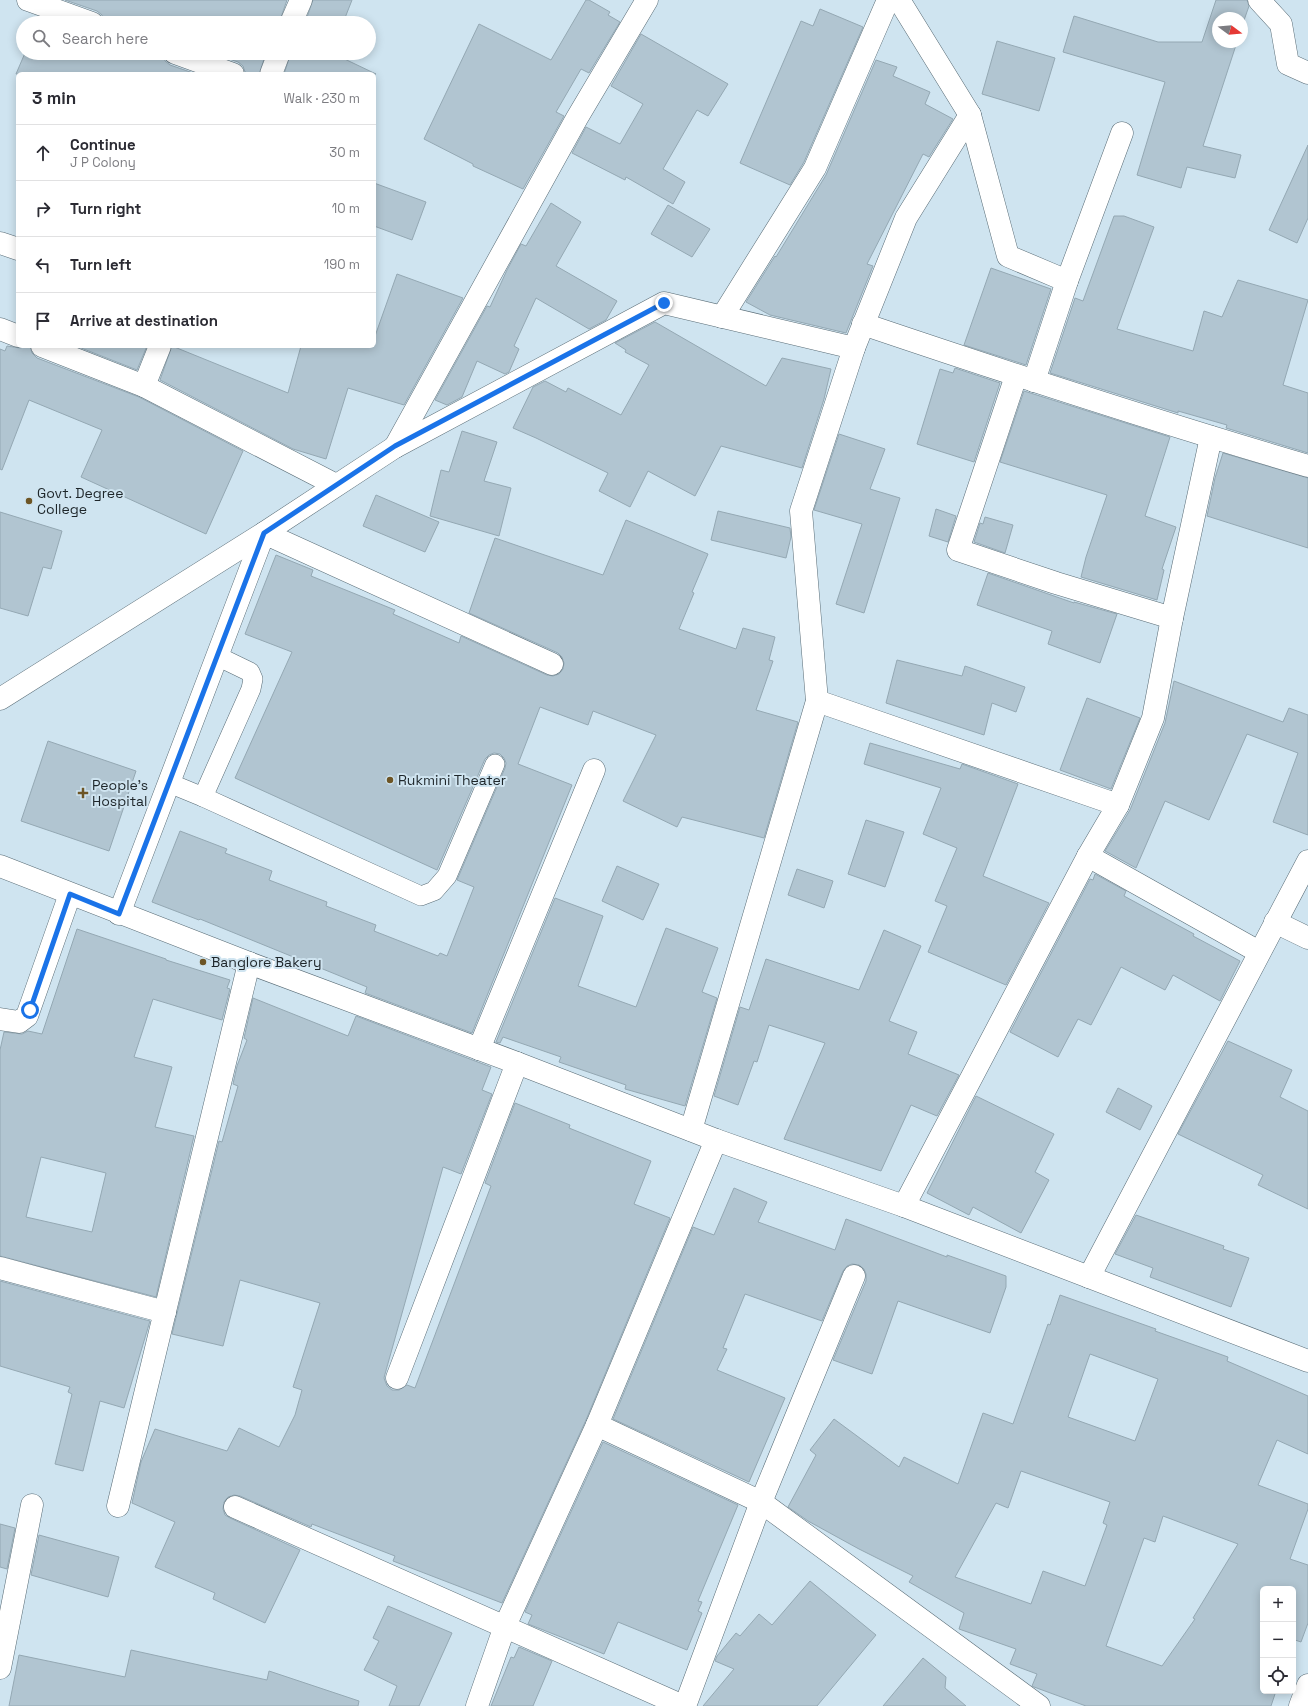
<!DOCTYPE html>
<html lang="en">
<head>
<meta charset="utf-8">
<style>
  body { margin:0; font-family:"Space Grotesk",sans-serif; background:#f2f2f3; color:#2b2b33 }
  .controls { position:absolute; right:12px; bottom:12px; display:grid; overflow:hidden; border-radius:6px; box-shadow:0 2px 10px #0003 }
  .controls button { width:36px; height:36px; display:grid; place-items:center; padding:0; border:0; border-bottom:1px solid #e1e1e2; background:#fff; color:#2b2b33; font:20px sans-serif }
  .compass { position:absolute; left:1212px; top:12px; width:36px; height:36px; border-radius:50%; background:#fff; box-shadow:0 2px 10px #0003; rotate:106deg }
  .stop { position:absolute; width:12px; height:12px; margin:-9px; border:3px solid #1a73e8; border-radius:50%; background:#fff }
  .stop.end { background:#1a73e8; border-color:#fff; box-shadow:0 1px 4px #0008 }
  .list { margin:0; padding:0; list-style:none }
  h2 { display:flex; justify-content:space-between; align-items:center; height:52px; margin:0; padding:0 16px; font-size:17px }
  h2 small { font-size:13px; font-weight:400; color:#7c7c81 }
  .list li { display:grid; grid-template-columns:26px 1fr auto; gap:12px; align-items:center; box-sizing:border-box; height:56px; padding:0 16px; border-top:1px solid #e1e1e2 }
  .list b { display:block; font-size:15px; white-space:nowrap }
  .list p { margin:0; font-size:13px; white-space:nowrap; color:#7c7c81 }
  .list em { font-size:13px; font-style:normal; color:#7c7c81 }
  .icon { flex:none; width:22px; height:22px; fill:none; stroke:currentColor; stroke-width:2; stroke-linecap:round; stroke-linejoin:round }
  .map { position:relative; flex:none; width:1308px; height:1706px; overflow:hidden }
  .search { position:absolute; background:#fff; box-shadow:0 2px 10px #0003; left:16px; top:16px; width:360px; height:44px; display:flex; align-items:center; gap:10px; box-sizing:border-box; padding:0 14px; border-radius:22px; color:#7c7c81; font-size:15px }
  .panel { position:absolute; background:#fff; box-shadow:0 2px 10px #0003; left:16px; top:72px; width:360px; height:276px; border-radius:6px }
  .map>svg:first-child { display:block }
  .building { fill:#b1c5d1; stroke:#94a8b3; fill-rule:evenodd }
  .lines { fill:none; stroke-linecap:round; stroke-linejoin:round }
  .lane-casing { stroke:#596c76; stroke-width:20 }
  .street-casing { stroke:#596c76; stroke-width:23 }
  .lane { stroke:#fff; stroke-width:19 }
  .street { stroke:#fff; stroke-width:22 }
  .route { stroke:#1a73e8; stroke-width:5 }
  .poi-dot { fill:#6d5525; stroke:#cfe4f0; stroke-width:1.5 }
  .labels { text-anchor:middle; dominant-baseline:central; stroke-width:4; stroke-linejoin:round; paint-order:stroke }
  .poi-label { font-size:14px; fill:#1e262a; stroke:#cfe4f0; text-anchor:start }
</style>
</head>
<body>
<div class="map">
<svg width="1308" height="1706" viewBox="0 0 1308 1706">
  <rect width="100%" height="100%" fill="#cfe4f0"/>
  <g class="building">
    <path d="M 65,0 L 287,0 L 279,23 L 104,23 L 102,15 L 97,11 Z"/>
    <path d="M 313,0 L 352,0 L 343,23 L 305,23 Z"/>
    <path d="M 586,0 L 589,0 L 610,12 L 608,15 L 620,22 L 589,73 L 581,69 L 556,112 L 564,116 L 523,189 L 473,166 L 473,164 L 424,139 L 479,24 L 551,60 Z"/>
    <path d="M 1216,0 L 1247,0 L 1249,6 L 1242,26 L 1242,18 L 1218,18 L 1218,42 L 1237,42 L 1203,146 L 1241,155 L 1235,178 L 1187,167 L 1181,188 L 1137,175 L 1165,82 L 1063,52 L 1074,16 L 1158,42 L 1202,42 Z"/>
    <path d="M 820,9 L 863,27 L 804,162 L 790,185 L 740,163 L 801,21 L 813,26 Z"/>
    <path d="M 38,17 L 55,23 L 36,23 Z"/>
    <path d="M 641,34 L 728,84 L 708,116 L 697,110 L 663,169 L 685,182 L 673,204 L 626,177 L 625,180 L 572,153 L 586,127 L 620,144 L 643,104 L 611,86 Z"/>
    <path d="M 997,41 L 1055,58 L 1039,111 L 982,94 Z"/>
    <path d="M 25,53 L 163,53 L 165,61 L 170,65 L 196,74 L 16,74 Z"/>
    <path d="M 212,53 L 266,53 L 259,74 L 251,74 L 245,72 L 243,66 L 238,62 Z"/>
    <path d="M 291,53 L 332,53 L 376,74 L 284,74 Z"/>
    <path d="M 876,60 L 897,67 L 893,76 L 930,92 L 925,104 L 953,119 L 929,157 L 923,154 L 867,264 L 873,266 L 846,333 L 770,315 L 746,302 L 775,256 L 776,257 L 826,175 Z"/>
    <path d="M 1308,145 L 1308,218 L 1297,243 L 1269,230 Z"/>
    <path d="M 374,183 L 426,202 L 412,240 L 374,226 Z"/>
    <path d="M 551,203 L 581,222 L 556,266 L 617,301 L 606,320 L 589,329 L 536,298 L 514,346 L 519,349 L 509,372 L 505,374 L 477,361 L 462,397 L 447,405 L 435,400 L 487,306 L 490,307 L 507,270 L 521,244 L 526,246 Z"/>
    <path d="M 668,205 L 710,229 L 692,257 L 651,234 Z"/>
    <path d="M 1114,216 L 1124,216 L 1154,227 L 1117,329 L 1193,351 L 1204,311 L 1222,317 L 1238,280 L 1308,300 L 1283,385 L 1308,393 L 1308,453 L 1226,428 L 1227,425 L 1178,411 L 1178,413 L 1050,373 L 1075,298 L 1083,301 Z"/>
    <path d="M 991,268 L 1051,289 L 1026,365 L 964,345 Z"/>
    <path d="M 397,274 L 463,298 L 404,405 L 348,388 L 326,459 L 293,449 L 160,380 L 172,346 L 288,393 L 301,346 L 374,346 L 374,339 Z"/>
    <path d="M 655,322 L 766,386 L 782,358 L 831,369 L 824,399 L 802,468 L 721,446 L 695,496 L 648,471 L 630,507 L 599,491 L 608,473 L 536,438 L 513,428 L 533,387 L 545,381 L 566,392 L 568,388 L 621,415 L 649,365 L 625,352 L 626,350 L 615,343 Z"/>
    <path d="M 7,346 L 20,348 L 30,346 L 32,353 L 37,358 L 139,397 L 243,451 L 206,534 L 81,477 L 102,430 L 29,400 L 2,470 L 0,469 L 0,349 L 5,351 Z"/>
    <path d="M 76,346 L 147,346 L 137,370 Z"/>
    <path d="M 955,368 L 1000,383 L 974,462 L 917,444 L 940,369 L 953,373 Z"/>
    <path d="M 1024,391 L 1170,437 L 1145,516 L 1176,527 L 1162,569 L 1164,570 L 1157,600 L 1081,577 L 1086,557 L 1107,495 L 1000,462 Z"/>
    <path d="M 462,431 L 497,442 L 484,481 L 511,488 L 499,536 L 430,516 L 441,470 L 449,472 Z"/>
    <path d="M 839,434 L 885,449 L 870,489 L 900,498 L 864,613 L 836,604 L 862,524 L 814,510 Z"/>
    <path d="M 1223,453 L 1308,478 L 1308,548 L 1207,516 L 1215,478 Z"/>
    <path d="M 376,495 L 439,522 L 425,552 L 363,526 Z"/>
    <path d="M 936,509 L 956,516 L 948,542 L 929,536 Z"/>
    <path d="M 718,511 L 790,528 L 791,537 L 786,558 L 711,540 Z"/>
    <path d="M 0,512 L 62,531 L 51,569 L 43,567 L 28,616 L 0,608 Z"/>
    <path d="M 985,517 L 1013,525 L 1005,553 L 974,542 L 980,523 L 983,524 Z"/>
    <path d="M 626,520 L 708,554 L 692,592 L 694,593 L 679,629 L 736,649 L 743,628 L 775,637 L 769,660 L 773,661 L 756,710 L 798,722 L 764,838 L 682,817 L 677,827 L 623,801 L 656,735 L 593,711 L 588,725 L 540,707 L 518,764 L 572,785 L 472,1033 L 365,993 L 367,987 L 200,919 L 199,920 L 152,902 L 180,831 L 227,849 L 225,853 L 272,871 L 269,880 L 327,902 L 326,906 L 376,925 L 374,931 L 438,956 L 440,953 L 447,956 L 474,887 L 457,880 L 505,768 L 506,763 L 504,758 L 500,754 L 494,753 L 489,755 L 485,759 L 437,870 L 235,778 L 292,652 L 245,634 L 276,555 L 313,570 L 311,576 L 395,610 L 393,614 L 459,643 L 461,636 L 547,675 L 553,676 L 559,674 L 563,669 L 564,663 L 562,657 L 558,653 L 469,613 L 495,538 L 603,575 Z"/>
    <path d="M 988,573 L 1074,603 L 1074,602 L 1117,614 L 1100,663 L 1048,644 L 1052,631 L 977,605 Z"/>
    <path d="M 897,660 L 962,676 L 965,666 L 1025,687 L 1016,712 L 992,703 L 984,735 L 886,703 Z"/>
    <path d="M 1174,681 L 1283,722 L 1289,708 L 1308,715 L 1308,835 L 1273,822 L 1298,753 L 1247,734 L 1209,820 L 1165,801 L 1136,868 L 1105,851 L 1130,810 L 1165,723 Z"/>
    <path d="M 1087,698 L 1140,718 L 1111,789 L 1060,770 Z"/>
    <path d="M 48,741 L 136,771 L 109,851 L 21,821 Z"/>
    <path d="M 870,743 L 960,769 L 962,764 L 1018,784 L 983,876 L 1049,903 L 1006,985 L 928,952 L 947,906 L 935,901 L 957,848 L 923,834 L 941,788 L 864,764 Z"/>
    <path d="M 866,820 L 904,832 L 885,887 L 848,874 Z"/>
    <path d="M 617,866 L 659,884 L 643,920 L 602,901 Z"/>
    <path d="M 797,869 L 833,881 L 824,908 L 788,895 Z"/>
    <path d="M 1095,874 L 1126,891 L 1124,896 L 1194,934 L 1193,936 L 1240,961 L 1220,1001 L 1173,975 L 1165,990 L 1121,967 L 1091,1025 L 1078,1019 L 1058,1057 L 1010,1032 L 1090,879 L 1093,880 Z"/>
    <path d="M 555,898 L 603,916 L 578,986 L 636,1007 L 666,928 L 718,948 L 702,992 L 717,998 L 685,1106 L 625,1089 L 626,1085 L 559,1062 L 561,1057 L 503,1037 L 500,1043 L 496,1042 Z"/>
    <path d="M 77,929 L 166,959 L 166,960 L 230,980 L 227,988 L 230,989 L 222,1020 L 153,999 L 134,1057 L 172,1067 L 155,1127 L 194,1136 L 156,1297 L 0,1256 L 0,1050 L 4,1032 L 22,1034 L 28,1031 L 42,1034 ZM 41,1157 L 106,1173 L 92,1232 L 26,1217 Z"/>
    <path d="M 884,930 L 921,946 L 889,1021 L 917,1032 L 908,1054 L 959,1075 L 937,1116 L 911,1105 L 881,1171 L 784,1139 L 825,1043 L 769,1025 L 757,1062 L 754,1061 L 738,1105 L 714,1096 L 740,1007 L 749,1010 L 766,959 L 859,990 Z"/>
    <path d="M 253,998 L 348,1036 L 356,1016 L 491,1067 L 482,1090 L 492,1094 L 461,1174 L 443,1167 L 385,1374 L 384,1378 L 387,1386 L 392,1390 L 399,1390 L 407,1385 L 415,1388 L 491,1186 L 485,1183 L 515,1103 L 570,1125 L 569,1128 L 651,1161 L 634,1204 L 670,1218 L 586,1420 L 502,1603 L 393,1561 L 395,1556 L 312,1524 L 311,1527 L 240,1496 L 234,1495 L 228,1497 L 224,1502 L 223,1509 L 225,1515 L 230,1518 L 300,1550 L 265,1623 L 213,1599 L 215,1593 L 155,1567 L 175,1522 L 132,1503 L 141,1462 L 155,1429 L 227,1451 L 239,1428 L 279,1447 L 295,1415 L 302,1390 L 293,1387 L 320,1303 L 240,1280 L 223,1346 L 172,1334 L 219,1141 L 222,1142 L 238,1086 L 233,1084 L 237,1066 L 247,1040 L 244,1038 Z"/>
    <path d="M 1228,1041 L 1292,1070 L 1280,1097 L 1308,1111 L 1308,1209 L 1258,1185 L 1263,1175 L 1178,1134 Z"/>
    <path d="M 1118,1088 L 1152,1106 L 1140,1130 L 1106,1112 Z"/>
    <path d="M 976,1096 L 1054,1134 L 1035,1172 L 1049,1180 L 1021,1233 L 973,1207 L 969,1215 L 927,1193 Z"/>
    <path d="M 734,1188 L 767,1202 L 758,1222 L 835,1250 L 846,1219 L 947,1257 L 947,1255 L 1006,1276 L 1006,1287 L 990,1333 L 898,1301 L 872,1374 L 833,1360 L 866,1281 L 866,1274 L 864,1269 L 859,1265 L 852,1264 L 847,1266 L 843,1271 L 822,1321 L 745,1294 L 723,1348 L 727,1349 L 717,1370 L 785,1398 L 749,1482 L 613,1419 L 693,1227 L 714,1235 Z"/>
    <path d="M 1136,1215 L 1224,1246 L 1223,1249 L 1249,1258 L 1231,1307 L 1150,1277 L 1153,1268 L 1115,1254 Z"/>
    <path d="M 0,1281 L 150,1321 L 124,1408 L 100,1401 L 83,1471 L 55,1464 L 72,1394 L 68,1392 L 70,1387 L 0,1366 Z"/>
    <path d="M 1060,1295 L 1156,1329 L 1155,1331 L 1228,1357 L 1227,1361 L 1308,1396 L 1308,1454 L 1277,1440 L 1258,1485 L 1308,1504 L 1308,1509 L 1290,1559 L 1308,1565 L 1308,1623 L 1301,1642 L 1295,1640 L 1293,1645 L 1293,1589 L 1263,1589 L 1263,1691 L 1276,1691 L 1271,1706 L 1086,1706 L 1034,1687 L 1032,1686 L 1037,1674 L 1010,1664 L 1016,1649 L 959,1629 L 964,1613 L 909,1582 L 913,1576 L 859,1549 L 808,1521 L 788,1507 L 816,1455 L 810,1450 L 834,1419 L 899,1467 L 904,1457 L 958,1484 L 983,1413 L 1013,1424 L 1048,1324 L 1050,1325 ZM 1090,1354 L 1158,1379 L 1135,1441 L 1068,1417 ZM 1021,1471 L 1110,1502 L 1103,1523 L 1107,1525 L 1085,1586 L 1043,1571 L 1031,1604 L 955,1577 L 996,1503 L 1008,1508 ZM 1163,1516 L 1238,1544 L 1193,1618 L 1195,1619 L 1162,1666 L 1106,1646 L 1144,1538 L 1155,1542 Z"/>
    <path d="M 603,1442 L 738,1505 L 698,1601 L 702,1602 L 698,1611 L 702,1613 L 687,1650 L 618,1622 L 604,1654 L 528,1624 L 532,1615 L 525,1612 Z"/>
    <path d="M 0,1524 L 15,1528 L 7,1569 L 0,1567 Z"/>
    <path d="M 39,1535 L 119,1557 L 108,1597 L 31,1575 Z"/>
    <path d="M 810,1581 L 876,1635 L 817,1706 L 703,1706 L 734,1669 L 715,1661 L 717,1656 L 736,1633 L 740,1636 L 759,1614 L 772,1625 Z"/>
    <path d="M 388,1606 L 452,1633 L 419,1706 L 389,1706 L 397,1686 L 364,1670 L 379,1641 L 373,1638 Z"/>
    <path d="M 519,1647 L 552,1661 L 533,1706 L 491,1706 L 511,1657 L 514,1658 Z"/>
    <path d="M 131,1650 L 267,1680 L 269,1671 L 359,1701 L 358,1706 L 9,1706 L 19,1655 L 125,1677 Z"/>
    <path d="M 923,1658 L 946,1677 L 945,1688 L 966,1706 L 883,1706 Z"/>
  </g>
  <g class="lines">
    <defs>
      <g id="lane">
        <path d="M 217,656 L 250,672 L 253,679 L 251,689 L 203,797 L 421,896 L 434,891 L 447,876 L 495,764"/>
        <path d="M 169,783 L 203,797"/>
      </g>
      <g id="street">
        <path d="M 28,0 L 92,23"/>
        <path d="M 899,0 L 970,115 L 1008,256 L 1067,281"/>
        <path d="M 1259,0 L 1281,24 L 1288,64 L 1308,73"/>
        <path d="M 291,23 L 301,0"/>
        <path d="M 175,53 L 233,74"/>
        <path d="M 271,74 L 279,53"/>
        <path d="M 0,243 L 18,249"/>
        <path d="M 722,317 L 815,168 L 888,0"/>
        <path d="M 863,324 C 1011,374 1158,422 1308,466"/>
        <path d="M 0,329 L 18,336"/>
        <path d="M 42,346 L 144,386 L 336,485"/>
        <path d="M 1016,376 L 958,550 L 1056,583 L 1172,618"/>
        <path d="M 1034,381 L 1067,281 L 1122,133"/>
        <path d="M 144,386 L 160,346"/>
        <path d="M 395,447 L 577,118 L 647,0"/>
        <path d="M 0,699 L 264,533 L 395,447 L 664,303 L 854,348"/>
        <path d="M 817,701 L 1118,805"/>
        <path d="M 1088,856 L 1259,952"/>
        <path d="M 0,866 L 249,963 L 517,1063 L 716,1140 L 904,1206 L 1308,1361"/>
        <path d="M 119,914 L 264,533 L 552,664"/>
        <path d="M 1275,922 L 1308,938"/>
        <path d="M 0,1019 L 19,1022 L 27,1016 L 70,894"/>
        <path d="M 479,1049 L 594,770"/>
        <path d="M 691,1130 L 817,701 L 801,511 L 854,348 L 906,218 L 970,115"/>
        <path d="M 904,1206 L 1088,856 L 1118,805 L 1153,718 L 1172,618 L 1211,437"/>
        <path d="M 0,1268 L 165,1312"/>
        <path d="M 1089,1277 L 1308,861"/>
        <path d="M 397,1378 L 517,1063"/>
        <path d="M 597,1425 L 761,1502 L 1039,1706"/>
        <path d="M 118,1506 L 249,963"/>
        <path d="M 235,1507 L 683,1706"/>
        <path d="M 0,1668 L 32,1505"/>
        <path d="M 477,1706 L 505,1626 L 597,1425 L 716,1140"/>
        <path d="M 685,1706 L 761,1502 L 854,1276"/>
        <path d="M 1300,1706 L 1308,1685"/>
      </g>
    </defs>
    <use href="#lane" class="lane-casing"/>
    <use href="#street" class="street-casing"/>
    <use href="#lane" class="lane"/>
    <use href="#street" class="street"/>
  </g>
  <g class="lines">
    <path class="route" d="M 30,1010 L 70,894 L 119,914 L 264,533 L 395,446 L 664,303"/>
  </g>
  <g class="poi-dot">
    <circle cx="29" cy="501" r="4"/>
    <circle cx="390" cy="780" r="4"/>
    <path d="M81 787h4v4h4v4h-4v4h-4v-4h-4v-4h4z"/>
    <circle cx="203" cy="962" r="4"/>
  </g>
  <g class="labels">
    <g class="poi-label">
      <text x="37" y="493">Govt. Degree<tspan x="37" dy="16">College</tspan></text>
      <text x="398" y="780">Rukmini Theater</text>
      <text x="92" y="785">People's<tspan x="92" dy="16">Hospital</tspan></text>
      <text x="211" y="962">Banglore Bakery</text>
    </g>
  </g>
</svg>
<div class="controls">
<button>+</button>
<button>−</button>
<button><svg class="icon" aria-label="locate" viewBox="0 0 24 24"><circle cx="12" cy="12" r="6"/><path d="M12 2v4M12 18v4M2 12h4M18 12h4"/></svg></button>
</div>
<svg class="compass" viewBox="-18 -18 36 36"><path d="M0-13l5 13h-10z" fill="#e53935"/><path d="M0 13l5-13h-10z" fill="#7c7c81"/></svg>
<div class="stop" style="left:30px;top:1010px"></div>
<div class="stop end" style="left:664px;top:303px"></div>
<div class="search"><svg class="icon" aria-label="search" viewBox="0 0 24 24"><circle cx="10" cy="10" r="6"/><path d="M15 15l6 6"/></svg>Search here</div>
<section class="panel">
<h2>3 min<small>Walk · 230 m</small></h2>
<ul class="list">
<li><svg class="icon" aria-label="ahead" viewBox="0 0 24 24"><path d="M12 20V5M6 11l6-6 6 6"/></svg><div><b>Continue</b><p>J P Colony</p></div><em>30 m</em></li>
<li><svg class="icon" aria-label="right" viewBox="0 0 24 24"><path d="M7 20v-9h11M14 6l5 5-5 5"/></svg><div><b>Turn right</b></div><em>10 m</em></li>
<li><svg class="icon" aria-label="left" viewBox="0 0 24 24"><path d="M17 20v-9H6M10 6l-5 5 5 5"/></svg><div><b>Turn left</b></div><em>190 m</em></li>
<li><svg class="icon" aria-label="arrive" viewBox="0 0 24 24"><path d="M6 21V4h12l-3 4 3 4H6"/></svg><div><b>Arrive at destination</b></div></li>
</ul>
</section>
</div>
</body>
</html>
